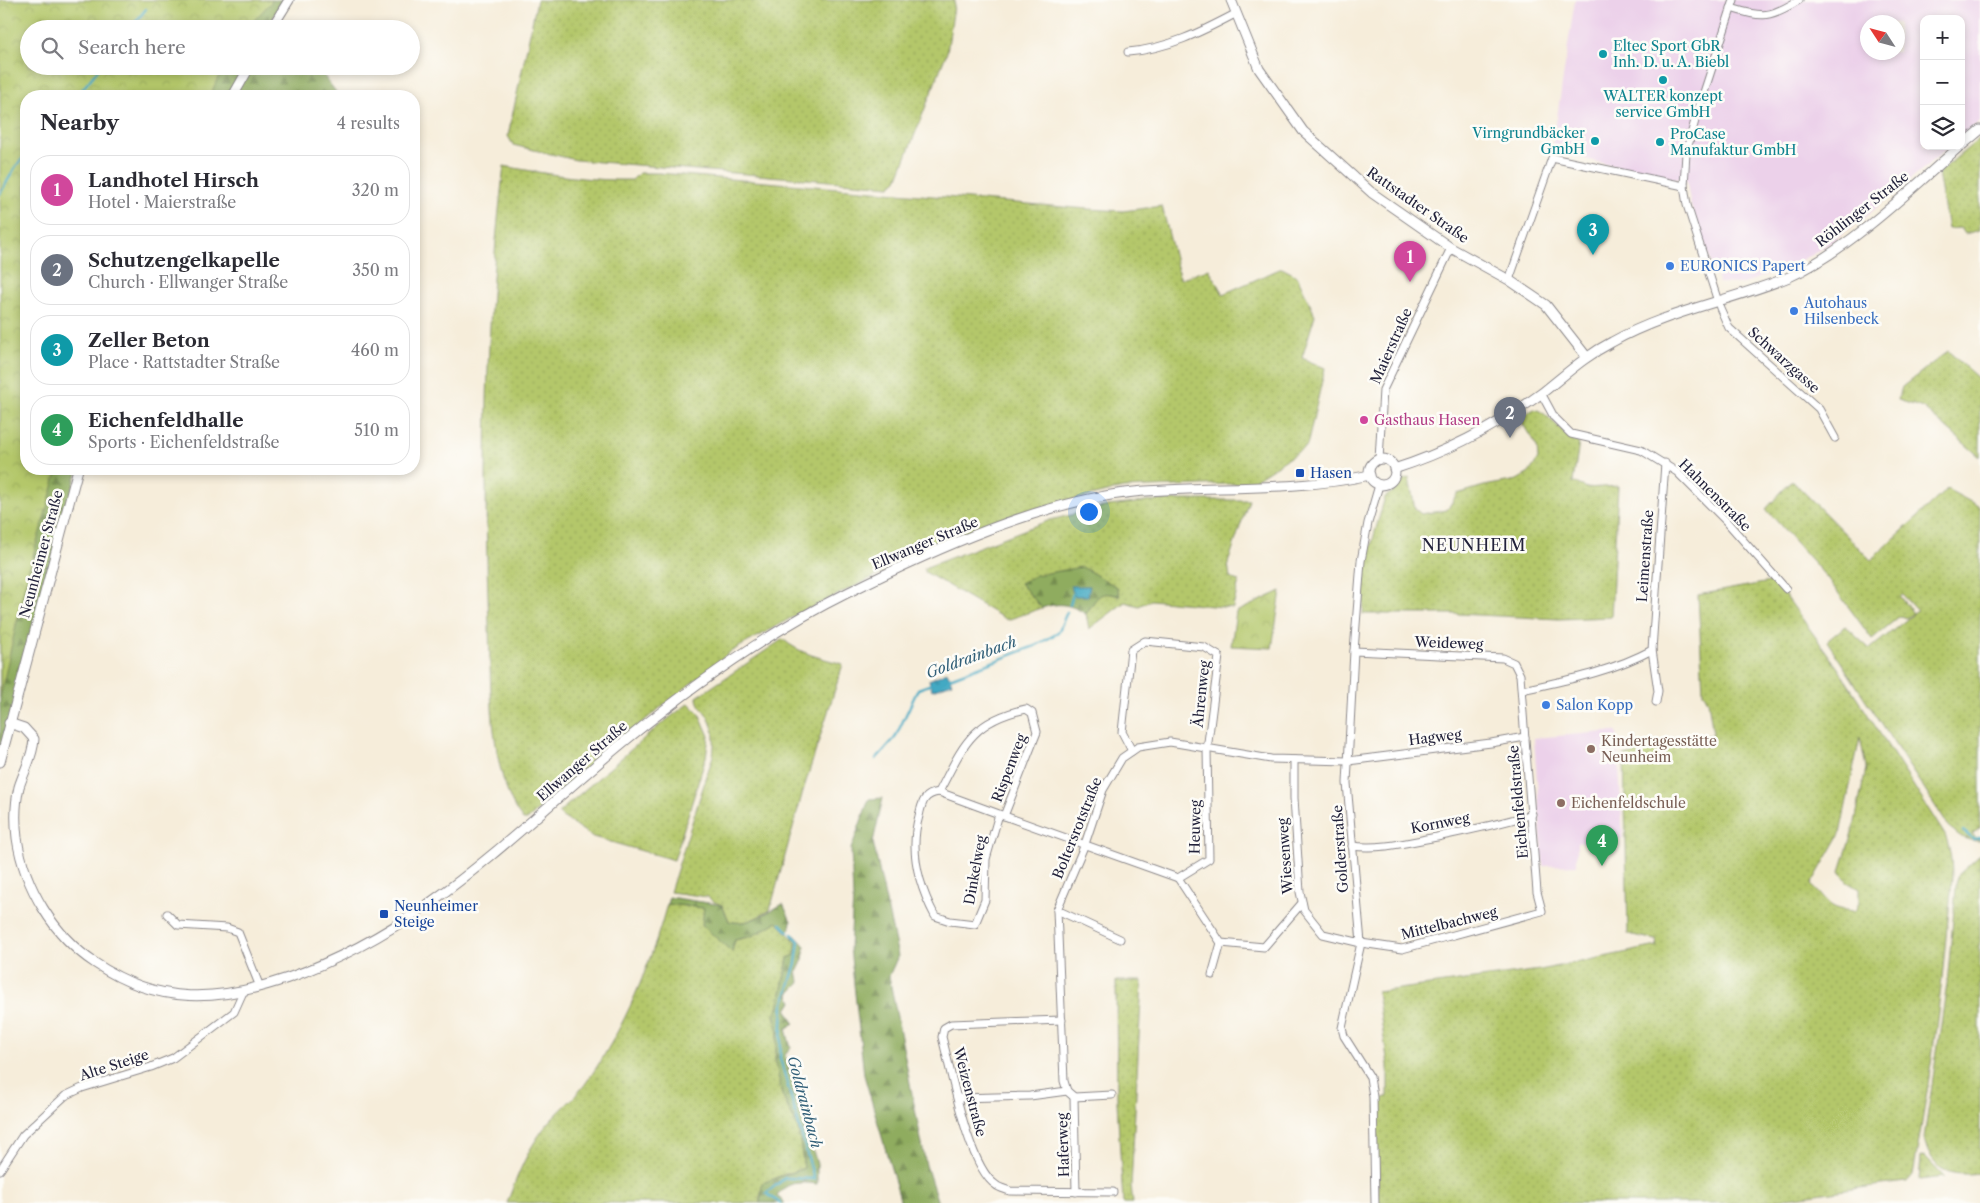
<!DOCTYPE html>
<html lang="en">
<head>
<meta charset="utf-8">
<style>
  body { margin:0; font-family:"Libre Caslon Text",serif; background:#f2f2f3; color:#2b2b33 }
  .controls { position:absolute; right:15px; top:15px; display:grid; overflow:hidden; border-radius:10px; box-shadow:0 2px 8px #0003 }
  .controls button { width:45px; height:45px; display:grid; place-items:center; padding:0; border:0; border-bottom:1px solid #e1e1e2; background:#fff; color:#2b2b33; font:25px sans-serif }
  .compass { position:absolute; left:1860px; top:15px; width:45px; height:45px; border-radius:50%; background:#fff; box-shadow:0 2px 8px #0003; rotate:306deg }
  .you { position:absolute; left:1088px; top:511px; width:18px; height:18px; margin:-12px; border:4px solid #fff; border-radius:50%; background:#1a73e8; box-shadow:0 0 0 8px #1a73e833 }
  .badge { display:grid; place-items:center; width:32px; height:32px; border-radius:50%; background:#b5179e; color:#fff; font-size:16px; font-weight:700 }
  .pin { position:absolute; translate:-50% -41px; filter:drop-shadow(0 1px 2px #0008) }
  .pin::after { content:''; position:absolute; top:26px; width:18px; height:15px; background:inherit; clip-path:polygon(0 0,100% 0,50% 100%) }
  .list { margin:0; padding:0; list-style:none }
  h2 { display:flex; justify-content:space-between; align-items:center; height:65px; margin:0; padding:0 20px; font-size:21px }
  h2 small { font-size:16px; font-weight:400; color:#7c7c81 }
  .list li { display:grid; grid-template-columns:32px 1fr auto; gap:15px; align-items:center; box-sizing:border-box; height:70px; margin:0 10px 10px; padding:0 10px; border:1px solid #e1e1e2; border-radius:20px }
  .list b { display:block; font-size:19px; white-space:nowrap }
  .list p { margin:0; font-size:16px; white-space:nowrap; color:#7c7c81 }
  .list em { font-size:16px; font-style:normal; color:#7c7c81 }
  .icon { flex:none; width:28px; height:28px; fill:none; stroke:currentColor; stroke-width:2; stroke-linecap:round; stroke-linejoin:round }
  .map { position:relative; flex:none; width:1980px; height:1203px; overflow:hidden }
  .search { position:absolute; background:#fff; box-shadow:0 2px 8px #0003; left:20px; top:20px; width:400px; height:55px; display:flex; align-items:center; gap:12px; box-sizing:border-box; padding:0 18px; border-radius:28px; color:#7c7c81; font-size:19px }
  .panel { position:absolute; background:#fff; box-shadow:0 2px 8px #0003; left:20px; top:90px; width:400px; height:385px; border-radius:20px }
  .map>svg:first-child { display:block }
  .built { fill:#ecd1ea; fill-rule:evenodd }
  .grass { fill:url(#grass-dots); stroke:#6b7452; fill-rule:evenodd }
  .forest { fill:url(#forest-firs); stroke:#58674c }
  .park { fill:url(#park-crowns); stroke:#6b7452 }
  .water { fill:url(#water-ripples); stroke:#32667f }
  .lines { fill:none; stroke-linecap:round; stroke-linejoin:round }
  .stream { stroke:#43a9c3; stroke-width:2.5 }
  .minor-casing { stroke:#8c888a; stroke-width:9 }
  .tertiary-casing { stroke:#8c888a; stroke-width:11 }
  .minor { stroke:#fff; stroke-width:7 }
  .tertiary { stroke:#fff; stroke-width:9 }
  .culture-dot { fill:#0f9aa8; stroke:#fdfcf7; stroke-width:2 }
  .shop-dot { fill:#3f7fe0; stroke:#fdfcf7; stroke-width:2 }
  .hotel-dot { fill:#d1479c; stroke:#fdfcf7; stroke-width:2 }
  .transit-dot { fill:#1a4fb4; stroke:#fdfcf7; stroke-width:2 }
  .education-dot { fill:#8d6e63; stroke:#fdfcf7; stroke-width:2 }
  .labels { text-anchor:middle; dominant-baseline:central; stroke-width:5; stroke-linejoin:round; paint-order:stroke }
  .culture-label { font-size:14px; fill:#0d838f; stroke:#fdfcf7; text-anchor:start }
  .street-label { font-size:14px; fill:#22223b; stroke:#fdfcf7 }
  .shop-label { font-size:14px; fill:#366cbe; stroke:#fdfcf7; text-anchor:start }
  .hotel-label { font-size:14px; fill:#b23c85; stroke:#fdfcf7; text-anchor:start }
  .transit-label { font-size:14px; fill:#164399; stroke:#fdfcf7; text-anchor:start }
  .education-label { font-size:14px; fill:#785e54; stroke:#fdfcf7; text-anchor:start }
  .water-label { font-size:15px; font-style:italic; fill:#315f78; stroke:#fdfcf7 }
  .quarter-label { font-size:16px; letter-spacing:1px; fill:#22223b; stroke:#fdfcf7 }
</style>
</head>
<body>
<div class="map">
<svg width="1980" height="1203" viewBox="0 0 1980 1203">
  <defs>
    <pattern id="grass-dots" width="8" height="8" patternUnits="userSpaceOnUse" patternTransform="scale(1.25)"><rect width="8" height="8" fill="#b4c76a"/><path d="M2 2h.1M6 6h.1" fill="none" stroke="#9aab5d" stroke-width="1.8" stroke-linecap="round"/></pattern>
    <pattern id="forest-firs" width="22" height="20" patternUnits="userSpaceOnUse" patternTransform="scale(1.25)"><rect width="22" height="20" fill="#8fac5e"/><path d="M5 1l3.5 6h-7zM16 11l3.5 6h-7z" fill="#748c4f"/></pattern>
    <pattern id="park-crowns" width="20" height="18" patternUnits="userSpaceOnUse" patternTransform="scale(1.25)"><rect width="20" height="18" fill="#b4c76a"/><path d="M2 6a3 3 0 1 1 6 0M12 15a3 3 0 1 1 6 0" fill="none" stroke="#9aab5d"/></pattern>
    <pattern id="water-ripples" width="26" height="14" patternUnits="userSpaceOnUse" patternTransform="scale(1.25)"><rect width="26" height="14" fill="#43a9c3"/><path d="M2 4q2-2 4 0t4 0M15 11q2-2 4 0t4 0" fill="none" stroke="#3889a0"/></pattern>
  </defs>
  <rect width="100%" height="100%" fill="#fdfcf7"/>
  <filter id="ink" filterUnits="userSpaceOnUse"><feTurbulence type="fractalNoise" baseFrequency=".02" numOctaves="2"/><feDisplacementMap in="SourceGraphic" scale="10" xChannelSelector="R" yChannelSelector="G"/><feConvolveMatrix kernelMatrix="1 2 1 2 8 2 1 2 1" color-interpolation-filters="sRGB"/></filter>
  <filter id="wash" filterUnits="userSpaceOnUse"><feTurbulence type="fractalNoise" baseFrequency=".0096" numOctaves="4" result="noise"/><feDisplacementMap in="SourceGraphic" scale="20" xChannelSelector="R" yChannelSelector="G"/><feGaussianBlur stdDeviation="1.12" result="paint"/><feColorMatrix in="noise" values="0 0 0 0 0 0 0 0 0 0 0 0 0 0 0 0 0 1.4 0 .05"/><feComposite in="paint" operator="in"/></filter>
  <g filter="url(#wash)">
    <rect width="100%" height="100%" fill="#f6edda"/>
    <g class="built">
      <path d="M 1575,0 L 1980,0 L 1980,121 L 1961,137 L 1961,19 L 1924,19 L 1924,146 L 1950,146 L 1863,219 L 1815,253 L 1789,266 L 1743,284 L 1719,283 L 1691,206 L 1686,179 L 1661,178 L 1558,152 L 1553,143 ZM 1868,22 L 1898,22 L 1898,52 L 1868,52 Z"/>
      <path d="M 1617,731 L 1623,838 L 1577,843 L 1577,865 L 1543,866 L 1534,738 Z"/>
    </g>
    <g class="grass">
      <path d="M 537,0 L 955,0 L 947,52 L 897,180 L 890,186 L 576,160 L 513,145 L 508,136 Z"/>
      <path d="M 1980,138 L 1980,230 L 1965,234 L 1961,228 L 1948,229 L 1938,173 Z"/>
      <path d="M 504,166 C 546,174 589,181 632,180 L 639,173 L 658,173 L 1088,209 L 1123,211 L 1162,206 L 1180,279 L 1209,269 L 1223,294 L 1282,268 L 1297,276 L 1315,315 L 1302,358 L 1325,368 L 1307,446 L 1256,479 L 1255,483 L 1123,488 L 1045,507 L 997,522 L 919,555 L 800,613 L 730,652 L 599,757 L 527,820 L 523,820 C 488,777 491,680 489,626 C 483,473 485,318 504,166 Z"/>
      <path d="M 1948,351 L 1980,380 L 1980,457 L 1923,408 L 1898,400 L 1902,387 Z"/>
      <path d="M 1534,409 C 1548,411 1563,436 1579,443 L 1573,482 L 1587,488 L 1618,486 L 1611,617 L 1559,619 L 1457,614 L 1363,614 L 1365,567 L 1385,497 L 1397,489 L 1403,480 L 1409,478 L 1415,509 L 1421,514 L 1447,510 L 1457,494 L 1484,486 L 1517,480 L 1529,473 L 1538,459 L 1537,447 L 1519,418 Z"/>
      <path d="M 1792,480 L 1871,560 L 1947,489 L 1980,507 L 1980,828 L 1972,834 L 1980,841 C 1964,841 1957,835 1947,824 L 1827,641 L 1845,626 L 1870,649 L 1917,611 L 1902,595 L 1900,597 L 1913,613 L 1906,618 L 1900,616 L 1872,639 L 1828,579 L 1766,509 Z"/>
      <path d="M 1163,500 L 1249,500 L 1228,563 L 1230,578 L 1239,581 L 1233,608 L 1151,600 L 1139,606 L 1125,602 L 1089,629 L 1086,614 L 1098,595 L 1105,592 L 1119,596 L 1117,587 L 1020,583 L 1042,608 L 1007,620 L 925,572 L 924,568 L 1050,520 L 1108,506 Z"/>
      <path d="M 1775,581 L 1838,668 L 1945,835 C 1958,867 1949,904 1946,937 C 1939,1017 1927,1096 1913,1175 L 1907,1182 L 1897,1183 L 1751,1203 L 1378,1203 L 1377,1101 L 1388,1096 L 1388,1065 L 1377,992 L 1540,970 L 1657,946 L 1656,940 L 1628,934 L 1624,756 L 1713,734 L 1708,701 L 1703,692 L 1698,595 ZM 1860,737 L 1866,768 L 1854,827 L 1840,871 L 1847,882 L 1859,889 L 1859,903 L 1855,911 C 1825,909 1831,902 1811,885 L 1840,834 Z"/>
      <path d="M 783,639 C 799,654 822,658 843,664 L 803,791 L 770,910 C 757,917 745,926 729,921 L 722,905 L 712,901 L 708,897 L 670,892 L 713,756 C 715,741 715,730 708,717 C 704,709 697,706 697,697 Z"/>
      <path d="M 689,703 L 699,713 L 709,736 L 706,757 L 674,860 L 593,837 L 561,816 L 558,813 L 656,728 Z"/>
      <path d="M 1980,855 L 1980,1173 C 1949,1177 1931,1171 1924,1138 L 1947,984 L 1957,876 Z"/>
      <path d="M 667,904 L 704,908 L 732,951 L 735,940 L 752,936 L 777,922 L 796,942 L 795,955 L 788,958 L 778,1008 L 774,1015 L 778,1030 L 775,1059 L 782,1095 L 798,1128 L 804,1168 L 777,1177 L 760,1196 L 760,1203 L 507,1203 C 518,1174 530,1142 552,1119 C 564,1106 578,1095 588,1080 C 625,1027 650,966 667,904 Z"/>
      <path d="M 1116,981 L 1142,981 L 1131,1186 L 1133,1203 L 1123,1203 L 1117,1102 Z"/>
      <path d="M 1924,1156 L 1944,1177 L 1919,1180 L 1921,1157 Z"/>
    </g>
    <g class="forest">
      <path d="M 263,0 L 283,0 L 267,29 L 235,29 Z"/>
      <path d="M 111,66 L 315,66 L 318,68 L 339,96 L 79,96 Z"/>
      <path d="M 26,334 L 26,469 L 78,469 L 0,762 L 0,409 Z"/>
      <path d="M 1082,567 L 1117,587 L 1120,596 C 1098,590 1098,596 1086,614 C 1070,604 1059,602 1042,608 L 1020,583 L 1036,575 Z"/>
      <path d="M 883,798 L 873,842 L 898,956 L 889,976 L 926,1165 L 938,1203 L 901,1203 L 864,1075 L 850,948 L 853,898 L 851,849 L 869,799 Z"/>
      <path d="M 669,897 L 722,905 L 729,921 C 748,927 767,912 783,904 L 791,921 L 790,929 L 787,931 L 777,922 L 752,936 L 735,940 L 732,952 L 702,925 L 704,908 L 667,904 Z"/>
      <path d="M 795,935 L 805,946 L 803,960 L 797,972 L 800,983 L 789,994 L 792,1002 L 787,1010 L 794,1023 L 786,1029 L 791,1048 L 785,1055 L 817,1164 L 817,1184 C 801,1182 787,1181 777,1196 L 785,1203 L 760,1203 L 762,1183 L 804,1168 L 798,1128 L 782,1095 L 775,1059 L 778,1030 L 774,1015 L 778,1008 L 788,958 L 795,955 L 796,942 L 792,936 Z"/>
    </g>
    <g class="park">
      <path d="M 0,0 L 273,0 L 246,29 L 29,29 L 29,66 L 223,66 L 210,96 L 26,96 L 26,469 L 58,469 L 25,584 L 0,698 Z"/>
      <path d="M 1281,591 L 1272,648 L 1231,646 L 1236,612 Z"/>
    </g>
    <g class="water">
      <path d="M 1070,586 L 1090,586 L 1088,596 L 1075,596 Z"/>
      <path d="M 947,672 L 952,683 L 932,690 L 929,680 Z"/>
    </g>
    <g class="lines">
      <g class="stream">
        <path d="M 130,29 L 146,9"/>
        <path d="M 77,96 L 101,66"/>
        <path d="M 0,194 L 16,166 L 25,156"/>
        <path d="M 1070,605 L 1073,594"/>
        <path d="M 947,679 L 1035,646 L 1058,633 L 1067,612"/>
        <path d="M 876,759 L 895,738 L 918,689 L 932,684"/>
        <path d="M 1963,831 L 1973,839 L 1980,838"/>
        <path d="M 781,924 L 789,932"/>
        <path d="M 780,1203 L 766,1193 L 785,1178 L 814,1179 L 780,1058 L 783,1006 L 796,963 L 799,941 L 792,934"/>
      </g>
    </g>
  </g>
  <g filter="url(#ink)">
    <g class="lines">
      <defs>
        <g id="minor">
          <path d="M 1734,0 L 1696,117 L 1686,153 L 1684,186 L 1687,205 L 1720,308 L 1729,328 L 1819,409 L 1835,438"/>
          <path d="M 1731,8 C 1763,18 1770,18 1799,0"/>
          <path d="M 1128,52 C 1167,49 1201,32 1235,14"/>
          <path d="M 1509,280 L 1552,158 L 1684,186"/>
          <path d="M 1541,393 L 1554,417 L 1571,434 L 1641,450 L 1677,472 L 1726,521 L 1786,589"/>
          <path d="M 1379,460 L 1383,390 L 1451,248"/>
          <path d="M 1652,650 L 1658,691 L 1656,702"/>
          <path d="M 1522,690 C 1567,680 1611,672 1652,650 L 1665,463"/>
          <path d="M 1294,760 L 1294,798 L 1300,892 L 1304,910 L 1323,934 L 1361,943 L 1402,949 L 1542,911 L 1537,892 L 1520,675 L 1514,663 L 1503,658 L 1354,651"/>
          <path d="M 939,792 C 963,746 971,721 1026,709 L 1032,713 L 1037,732 L 1004,816"/>
          <path d="M 999,814 L 939,792 C 924,794 922,802 919,816 C 909,851 918,884 935,916 L 950,921 L 975,924 L 985,900 L 986,859 L 999,814 L 1178,878 L 1209,859 L 1207,750 L 1219,656 L 1204,647 L 1145,641 L 1131,650 L 1122,732 L 1132,751"/>
          <path d="M 1352,846 C 1380,850 1409,842 1437,837 C 1469,830 1501,824 1532,814"/>
          <path d="M 1178,878 L 1221,943 L 1264,947 L 1302,903"/>
          <path d="M 1057,910 L 1120,939"/>
          <path d="M 167,914 L 178,925 L 227,928 L 238,932 L 260,987"/>
          <path d="M 1212,975 L 1221,943"/>
          <path d="M 1062,1020 L 951,1024 L 944,1028 L 942,1037 C 951,1070 968,1167 996,1185 C 999,1188 1005,1189 1010,1191 L 1113,1192"/>
          <path d="M 1112,1095 L 1074,1097 L 1067,1091 L 1064,1081 L 1057,910 L 1085,844 L 1103,790 L 1122,758 L 1138,747 L 1170,742 L 1271,759 L 1348,761 L 1491,743 L 1525,737"/>
          <path d="M 1074,1097 L 1076,1192"/>
          <path d="M 958,1098 L 1030,1096 L 1067,1091"/>
          <path d="M 0,1170 L 23,1135 L 65,1096 L 82,1088 L 151,1067 L 173,1058 L 234,1012 L 243,992"/>
          <path d="M 1375,1203 L 1373,1097 L 1370,1077 L 1344,1036 L 1342,1028 L 1361,943 L 1347,783 L 1354,651 L 1361,561 L 1368,523 L 1379,485"/>
        </g>
        <g id="tertiary">
          <path d="M 1231,0 L 1259,69 L 1303,131 L 1372,193 L 1451,248 L 1509,280 L 1546,305 L 1586,356"/>
          <path d="M 271,29 L 289,0"/>
          <path d="M 233,96 L 250,66"/>
          <path d="M 1961,146 L 1980,130"/>
          <circle cx="1382" cy="472" r="13"/>
          <path d="M 1394,469 C 1447,452 1497,426 1542,393 C 1566,374 1585,356 1612,342 C 1667,311 1731,301 1789,277 C 1846,252 1913,188 1960,146"/>
          <path d="M 9,723 L 24,728 L 34,739 C 33,757 24,771 19,787 C 15,804 15,821 17,838 C 24,887 54,936 95,963 C 159,1006 218,1002 288,978 C 430,928 518,827 631,736 C 699,681 770,631 849,592 C 933,550 1041,501 1134,492 C 1213,485 1292,492 1370,475"/>
          <path d="M 0,762 L 78,469"/>
        </g>
      </defs>
      <use href="#minor" class="minor-casing"/>
      <use href="#tertiary" class="tertiary-casing"/>
      <use href="#minor" class="minor"/>
      <use href="#tertiary" class="tertiary"/>
    </g>
  </g>
  <g class="culture-dot">
    <circle cx="1603" cy="54" r="5"/>
    <circle cx="1663" cy="80" r="5"/>
    <circle cx="1595" cy="141" r="5"/>
    <circle cx="1660" cy="142" r="5"/>
  </g>
  <g class="shop-dot">
    <circle cx="1670" cy="266" r="5"/>
    <circle cx="1794" cy="311" r="5"/>
    <circle cx="1546" cy="705" r="5"/>
  </g>
  <circle class="hotel-dot" cx="1364" cy="420" r="5"/>
  <g class="transit-dot">
    <rect x="1295" y="468" width="10" height="10" rx="2.5"/>
    <rect x="379" y="909" width="10" height="10" rx="2.5"/>
  </g>
  <g class="education-dot">
    <circle cx="1591" cy="749" r="5"/>
    <circle cx="1561" cy="803" r="5"/>
  </g>
  <g class="labels">
    <g class="culture-label">
      <text x="1613" y="46">Eltec Sport GbR<tspan x="1613" dy="16">Inh. D. u. A. Biebl</tspan></text>
      <text x="1663" y="96" text-anchor="middle">WALTER konzept<tspan x="1663" dy="16">service GmbH</tspan></text>
      <text x="1585" y="133" text-anchor="end">Virngrundbäcker<tspan x="1585" dy="16">GmbH</tspan></text>
      <text x="1670" y="134">ProCase<tspan x="1670" dy="16">Manufaktur GmbH</tspan></text>
    </g>
    <g class="street-label">
      <text transform="translate(1418 205) rotate(35)">Rattstadter Straße</text>
      <text transform="translate(1862 209) rotate(-38)">Röhlinger Straße</text>
      <text transform="translate(1391 346) rotate(-66)">Maierstraße</text>
      <text transform="translate(1784 360) rotate(42)">Schwarzgasse</text>
      <text transform="translate(1715 495) rotate(45)">Hahnenstraße</text>
      <text transform="translate(925 543) rotate(-23)">Ellwanger Straße</text>
      <text transform="translate(41 554) rotate(-75)">Neunheimer Straße</text>
      <text transform="translate(1645 556) rotate(-86)">Leimenstraße</text>
      <text transform="translate(1449 643) rotate(2)">Weideweg</text>
      <text transform="translate(1201 694) rotate(-84)">Ährenweg</text>
      <text transform="translate(1435 737) rotate(-7)">Hagweg</text>
      <text transform="translate(582 761) rotate(-41)">Ellwanger Straße</text>
      <text transform="translate(1009 768) rotate(-69)">Rispenweg</text>
      <text transform="translate(1518 802) rotate(-95)">Eichenfeldstraße</text>
      <text transform="translate(1440 823) rotate(-11)">Kornweg</text>
      <text transform="translate(1195 827) rotate(-89)">Heuweg</text>
      <text transform="translate(1077 828) rotate(-68)">Boltersrotstraße</text>
      <text transform="translate(1340 849) rotate(-94)">Golderstraße</text>
      <text transform="translate(1285 856) rotate(-94)">Wiesenweg</text>
      <text transform="translate(975 870) rotate(-80)">Dinkelweg</text>
      <text transform="translate(1449 923) rotate(-14)">Mittelbachweg</text>
      <text transform="translate(114 1065) rotate(-18)">Alte Steige</text>
      <text transform="translate(970 1092) rotate(75)">Weizenstraße</text>
      <text transform="translate(1063 1145) rotate(-92)">Haferweg</text>
    </g>
    <g class="shop-label">
      <text x="1680" y="266">EURONICS Papert</text>
      <text x="1804" y="303">Autohaus<tspan x="1804" dy="16">Hilsenbeck</tspan></text>
      <text x="1556" y="705">Salon Kopp</text>
    </g>
    <g class="hotel-label">
      <text x="1374" y="420">Gasthaus Hasen</text>
    </g>
    <g class="transit-label">
      <text x="1310" y="473">Hasen</text>
      <text x="394" y="906">Neunheimer<tspan x="394" dy="16">Steige</tspan></text>
    </g>
    <g class="education-label">
      <text x="1601" y="741">Kindertagesstätte<tspan x="1601" dy="16">Neunheim</tspan></text>
      <text x="1571" y="803">Eichenfeldschule</text>
    </g>
    <g class="water-label">
      <text transform="translate(971 657) rotate(-20)">Goldrainbach</text>
      <text transform="translate(805 1102) rotate(75)">Goldrainbach</text>
    </g>
    <g class="quarter-label">
      <text x="1474" y="545">NEUNHEIM</text>
    </g>
  </g>
</svg>
<div class="controls">
<button>+</button>
<button>−</button>
<button><svg class="icon" aria-label="layers" viewBox="0 0 24 24"><path d="M12 4l9 5-9 5-9-5zM3 14l9 5 9-5"/></svg></button>
</div>
<svg class="compass" viewBox="-18 -18 36 36"><path d="M0-13l5 13h-10z" fill="#e53935"/><path d="M0 13l5-13h-10z" fill="#7c7c81"/></svg>
<div class="you"></div>
<div class="pin badge" style="left:1410px;top:282px;background:#d1479c">1</div>
<div class="pin badge" style="left:1510px;top:438px;background:#6b7280">2</div>
<div class="pin badge" style="left:1593px;top:255px;background:#0f9aa8">3</div>
<div class="pin badge" style="left:1602px;top:866px;background:#2e9e5b">4</div>
<div class="search"><svg class="icon" aria-label="search" viewBox="0 0 24 24"><circle cx="10" cy="10" r="6"/><path d="M15 15l6 6"/></svg>Search here</div>
<section class="panel">
<h2>Nearby<small>4 results</small></h2>
<ul class="list">
<li><span class="badge" style="background:#d1479c">1</span><div><b>Landhotel Hirsch</b><p>Hotel · Maierstraße</p></div><em>320 m</em></li>
<li><span class="badge" style="background:#6b7280">2</span><div><b>Schutzengelkapelle</b><p>Church · Ellwanger Straße</p></div><em>350 m</em></li>
<li><span class="badge" style="background:#0f9aa8">3</span><div><b>Zeller Beton</b><p>Place · Rattstadter Straße</p></div><em>460 m</em></li>
<li><span class="badge" style="background:#2e9e5b">4</span><div><b>Eichenfeldhalle</b><p>Sports · Eichenfeldstraße</p></div><em>510 m</em></li>
</ul>
</section>
</div>
</body>
</html>
